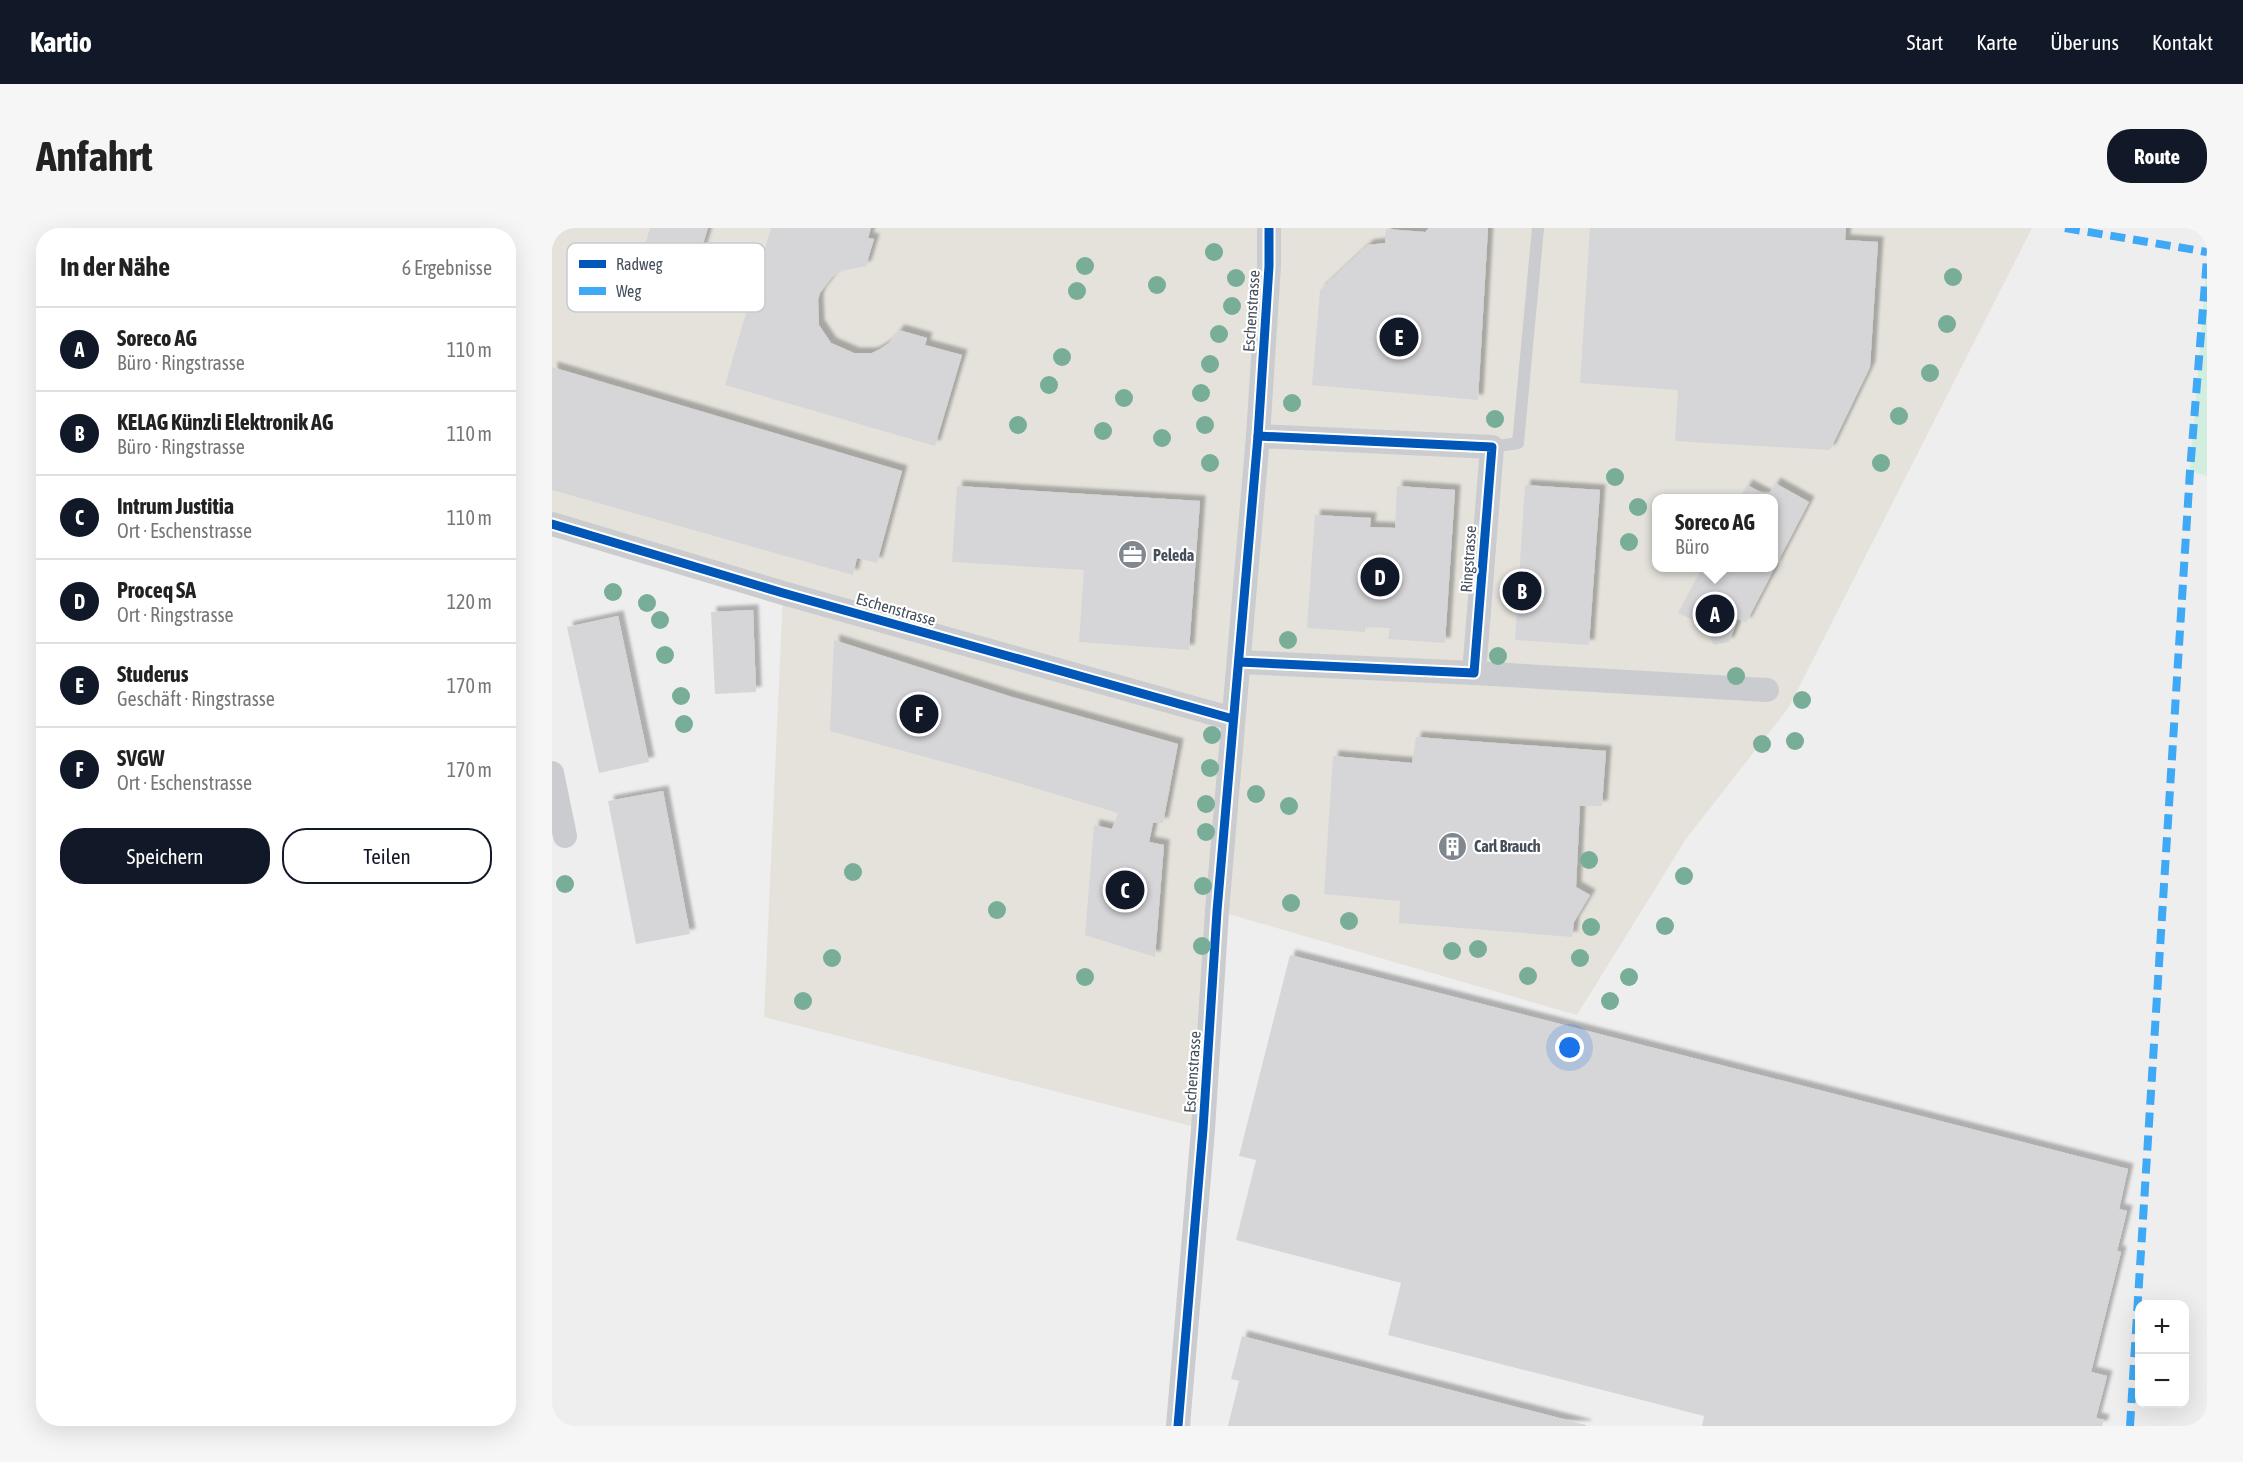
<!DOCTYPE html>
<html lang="de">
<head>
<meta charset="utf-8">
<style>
  body { margin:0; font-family:"Asap Condensed",sans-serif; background:#f6f6f6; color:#222 }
  .controls { position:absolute; right:18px; bottom:18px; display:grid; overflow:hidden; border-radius:12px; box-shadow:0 6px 24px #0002 }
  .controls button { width:54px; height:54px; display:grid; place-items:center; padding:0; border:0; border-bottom:2px solid #e0e0e0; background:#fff; color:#222; font:30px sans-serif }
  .you { position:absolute; left:1018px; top:820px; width:21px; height:21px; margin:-15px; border:4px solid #fff; border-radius:50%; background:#1a73e8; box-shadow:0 0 0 9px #1a73e833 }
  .badge { display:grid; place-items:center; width:39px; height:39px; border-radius:50%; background:#111827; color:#fff; font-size:20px; font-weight:700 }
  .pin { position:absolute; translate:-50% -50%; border:3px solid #fff; box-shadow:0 2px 6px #0006 }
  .popup { position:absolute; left:1100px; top:266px; width:126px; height:78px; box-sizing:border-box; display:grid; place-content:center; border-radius:12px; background:#fff; filter:drop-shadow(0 2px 4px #0005); font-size:20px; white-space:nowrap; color:#767676 }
  .popup b { font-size:22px; color:#222 }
  .popup::after { content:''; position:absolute; left:50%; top:100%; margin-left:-12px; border:12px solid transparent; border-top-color:#fff }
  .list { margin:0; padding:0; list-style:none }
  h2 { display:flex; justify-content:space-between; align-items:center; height:78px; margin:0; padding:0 24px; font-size:26px }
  h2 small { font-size:20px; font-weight:400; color:#767676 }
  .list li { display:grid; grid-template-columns:39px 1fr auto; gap:18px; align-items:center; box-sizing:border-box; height:84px; padding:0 24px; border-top:2px solid #e0e0e0 }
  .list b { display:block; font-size:22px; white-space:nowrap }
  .list p { margin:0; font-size:20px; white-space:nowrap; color:#767676 }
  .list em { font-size:20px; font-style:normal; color:#767676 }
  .actions { display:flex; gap:12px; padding:18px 24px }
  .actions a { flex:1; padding:14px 0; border:2px solid #111827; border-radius:24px; text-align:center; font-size:21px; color:#111827 }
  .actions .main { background:#111827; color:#fff }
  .map { position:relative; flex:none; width:1655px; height:1198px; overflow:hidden; border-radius:24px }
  header { display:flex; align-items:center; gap:36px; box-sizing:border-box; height:84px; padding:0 30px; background:#111827; color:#fff }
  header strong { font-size:28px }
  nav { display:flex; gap:33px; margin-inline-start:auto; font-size:21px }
  .intro { display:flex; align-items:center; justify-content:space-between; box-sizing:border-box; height:144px; padding:0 36px }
  h1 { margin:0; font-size:42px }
  .button { padding:15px 27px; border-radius:24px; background:#111827; color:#fff; font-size:21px; font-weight:700 }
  main { display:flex; gap:36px; padding:0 36px }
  aside { flex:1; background:#fff; border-radius:24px; box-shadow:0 6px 24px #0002 }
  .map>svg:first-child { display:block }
  .commercial { fill:#e4e2db; fill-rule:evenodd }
  .green { fill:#d2eedf }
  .building { fill:#d6d6d9; filter:url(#shadow) }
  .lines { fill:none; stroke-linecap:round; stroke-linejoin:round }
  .lane { stroke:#cacccf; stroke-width:12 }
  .street { stroke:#cacccf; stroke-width:24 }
  .quiet { stroke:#3fa9f5; stroke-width:8; stroke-dasharray:15 8; stroke-linecap:butt }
  .cycleway-casing { stroke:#fff; stroke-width:13 }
  .cycleway { stroke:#0057b8; stroke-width:9 }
  .tree { fill:#78ae97 }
  .labels { text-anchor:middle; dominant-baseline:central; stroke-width:4.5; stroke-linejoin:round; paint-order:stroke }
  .street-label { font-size:16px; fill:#454f5a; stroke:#fff }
  .poi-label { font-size:16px; font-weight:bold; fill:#454f5a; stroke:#fff; text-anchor:start }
  .key { fill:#fff; stroke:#c7cace; stroke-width:1.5 }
  .key-label { font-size:16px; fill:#454f5a }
</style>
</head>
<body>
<header>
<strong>Kartio</strong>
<nav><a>Start</a><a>Karte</a><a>Über uns</a><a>Kontakt</a></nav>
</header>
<div class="intro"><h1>Anfahrt</h1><a class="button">Route</a></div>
<main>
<aside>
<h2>In der Nähe<small>6 Ergebnisse</small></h2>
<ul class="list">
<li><span class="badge">A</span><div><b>Soreco AG</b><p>Büro · Ringstrasse</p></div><em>110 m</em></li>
<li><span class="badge">B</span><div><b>KELAG Künzli Elektronik AG</b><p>Büro · Ringstrasse</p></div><em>110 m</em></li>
<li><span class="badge">C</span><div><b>Intrum Justitia</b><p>Ort · Eschenstrasse</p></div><em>110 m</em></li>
<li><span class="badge">D</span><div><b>Proceq SA</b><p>Ort · Ringstrasse</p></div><em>120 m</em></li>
<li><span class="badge">E</span><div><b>Studerus</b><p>Geschäft · Ringstrasse</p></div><em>170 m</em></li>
<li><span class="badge">F</span><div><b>SVGW</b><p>Ort · Eschenstrasse</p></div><em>170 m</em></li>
</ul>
<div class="actions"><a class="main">Speichern</a><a>Teilen</a></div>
</aside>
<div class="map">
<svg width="1655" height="1198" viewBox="0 0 1655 1198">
  <defs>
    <filter id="shadow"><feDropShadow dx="5.5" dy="-5.5" stdDeviation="1.5" flood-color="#0004"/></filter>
  </defs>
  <rect width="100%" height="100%" fill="#efeeee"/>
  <path class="commercial" d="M 0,0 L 1480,0 L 1237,479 L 1134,611 L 1025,787 L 666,683 L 651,901 L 212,789 L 231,365 L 0,296 ZM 1104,270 L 1222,270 L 1222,340 L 1104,340 Z"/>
  <path class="green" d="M 1655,30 L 1655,248 L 1638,243 Z"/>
  <g class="building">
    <path d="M 98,0 L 156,0 L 144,39 L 91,24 Z"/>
    <path d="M 219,0 L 319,0 L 316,10 L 322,11 L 314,38 L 289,43 L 280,49 L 268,65 L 266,72 L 267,97 L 279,115 L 302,125 L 320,125 L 328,121 L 337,115 L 347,102 L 375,110 L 373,117 L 410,127 L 383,218 L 173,157 Z"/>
    <path d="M 877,0 L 936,0 L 926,172 L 760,157 L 768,62 L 816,17 L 833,15 L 834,1 L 873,4 Z"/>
    <path d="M 1038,0 L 1294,0 L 1293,12 L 1326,14 L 1318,139 L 1278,222 L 1123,213 L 1126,162 L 1028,155 Z"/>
    <path d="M 0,139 L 350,243 L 325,335 L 305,330 L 301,347 L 0,262 Z"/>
    <path d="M 1223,255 L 1257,274 L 1194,395 L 1186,391 L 1177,414 L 1162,417 L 1158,410 L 1159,400 L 1126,385 L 1150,340 L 1222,340 L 1222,270 L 1188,270 L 1195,257 L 1216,268 Z"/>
    <path d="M 973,257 L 1048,262 L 1037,417 L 963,412 Z"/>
    <path d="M 405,258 L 648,273 L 637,422 L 527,414 L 532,342 L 400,334 Z"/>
    <path d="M 845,258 L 903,262 L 893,415 L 836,411 L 838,400 L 813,399 L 813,404 L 755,400 L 763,287 L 819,290 L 818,299 L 843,300 Z"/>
    <path d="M 201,382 L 204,464 L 163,466 L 159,384 Z"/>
    <path d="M 66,388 L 97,534 L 47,545 L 15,399 Z"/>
    <path d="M 282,412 L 460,469 L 626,516 L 611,595 L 601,595 L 597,614 L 612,617 L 603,729 L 533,707 L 542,597 L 560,601 L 566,585 L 436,546 L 278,503 Z"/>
    <path d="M 864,509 L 1054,523 L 1050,578 L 1028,578 L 1024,659 L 1038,667 L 1022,694 L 1020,709 L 847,695 L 848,673 L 772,666 L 781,528 L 860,535 Z"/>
    <path d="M 111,563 L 138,706 L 84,716 L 56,573 Z"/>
    <path d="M 738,727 L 1576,941 L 1567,981 L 1575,983 L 1565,1023 L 1569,1024 L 1539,1144 L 1555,1148 L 1544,1190 L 1552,1192 L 1550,1198 L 1150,1198 L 1152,1188 L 836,1107 L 849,1055 L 684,1012 L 704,932 L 687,928 Z"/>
    <path d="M 690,1108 L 1034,1197 L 1034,1198 L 676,1198 L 687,1153 L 679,1151 Z"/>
  </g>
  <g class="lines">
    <path class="lane" d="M 940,219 L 966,215 L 986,0"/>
    <g class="street">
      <path d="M 0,296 L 231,365 L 681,491"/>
      <path d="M 687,434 L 922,445 L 940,219 L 706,208"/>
      <path d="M 922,445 L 1215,462"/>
      <path d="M 0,545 L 13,608"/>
      <path d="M 626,1198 L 651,901 L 665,683 L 706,208 L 717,38 L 717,0"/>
    </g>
    <g class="quiet">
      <path d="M 1513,0 L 1655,24"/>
      <path d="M 1578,1198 L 1638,243 L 1655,30"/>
    </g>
    <defs>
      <g id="cycleway">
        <path d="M 0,296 L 231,365 L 681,491"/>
        <path d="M 687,434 L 922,445 L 940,219 L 706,208"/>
        <path d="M 626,1198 L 651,901 L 665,683 L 706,208 L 717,38 L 717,0"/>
      </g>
    </defs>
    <use href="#cycleway" class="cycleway-casing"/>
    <use href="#cycleway" class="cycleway"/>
  </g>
  <g class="tree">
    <circle cx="662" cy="24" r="9"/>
    <circle cx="533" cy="38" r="9"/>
    <circle cx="1401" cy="49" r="9"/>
    <circle cx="684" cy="50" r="9"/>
    <circle cx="605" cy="57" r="9"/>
    <circle cx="525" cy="63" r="9"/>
    <circle cx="101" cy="65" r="9"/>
    <circle cx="680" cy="78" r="9"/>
    <circle cx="1395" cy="96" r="9"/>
    <circle cx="667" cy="106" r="9"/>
    <circle cx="510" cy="129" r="9"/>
    <circle cx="658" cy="136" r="9"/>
    <circle cx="1378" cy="145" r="9"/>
    <circle cx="497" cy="157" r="9"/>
    <circle cx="649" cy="165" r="9"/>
    <circle cx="572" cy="170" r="9"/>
    <circle cx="740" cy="175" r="9"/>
    <circle cx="1347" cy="188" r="9"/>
    <circle cx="943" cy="191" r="9"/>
    <circle cx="466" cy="197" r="9"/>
    <circle cx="653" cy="197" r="9"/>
    <circle cx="551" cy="203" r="9"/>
    <circle cx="610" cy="210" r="9"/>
    <circle cx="658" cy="235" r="9"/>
    <circle cx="1329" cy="235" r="9"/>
    <circle cx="1063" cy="249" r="9"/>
    <circle cx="1086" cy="279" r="9"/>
    <circle cx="1077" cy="314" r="9"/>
    <circle cx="61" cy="364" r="9"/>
    <circle cx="95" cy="375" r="9"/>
    <circle cx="108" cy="392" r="9"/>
    <circle cx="736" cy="412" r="9"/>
    <circle cx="113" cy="427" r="9"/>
    <circle cx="946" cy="428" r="9"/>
    <circle cx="1184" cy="448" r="9"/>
    <circle cx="129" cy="468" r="9"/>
    <circle cx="1250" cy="472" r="9"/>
    <circle cx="132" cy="496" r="9"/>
    <circle cx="660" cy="507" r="9"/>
    <circle cx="1243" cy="513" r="9"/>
    <circle cx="1210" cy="516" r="9"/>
    <circle cx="658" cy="540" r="9"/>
    <circle cx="704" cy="566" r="9"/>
    <circle cx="654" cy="576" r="9"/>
    <circle cx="737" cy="578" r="9"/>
    <circle cx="654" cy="604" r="9"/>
    <circle cx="1037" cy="632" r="9"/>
    <circle cx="301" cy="644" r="9"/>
    <circle cx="1132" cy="648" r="9"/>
    <circle cx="13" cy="656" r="9"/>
    <circle cx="651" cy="658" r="9"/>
    <circle cx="739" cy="675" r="9"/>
    <circle cx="445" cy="682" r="9"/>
    <circle cx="797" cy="693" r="9"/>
    <circle cx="1113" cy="698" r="9"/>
    <circle cx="1039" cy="699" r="9"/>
    <circle cx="650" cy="718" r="9"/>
    <circle cx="926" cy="721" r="9"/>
    <circle cx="900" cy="723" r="9"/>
    <circle cx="280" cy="730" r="9"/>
    <circle cx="1028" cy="730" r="9"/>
    <circle cx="976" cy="748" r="9"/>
    <circle cx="533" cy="749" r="9"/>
    <circle cx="1077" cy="749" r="9"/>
    <circle cx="251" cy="773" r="9"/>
    <circle cx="1058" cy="773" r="9"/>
  </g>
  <defs>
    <symbol id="office-disc" viewBox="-11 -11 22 22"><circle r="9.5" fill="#80878e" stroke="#fff"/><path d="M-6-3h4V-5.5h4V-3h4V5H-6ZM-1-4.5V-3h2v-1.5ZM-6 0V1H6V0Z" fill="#fff"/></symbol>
    <symbol id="building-disc" viewBox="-11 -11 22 22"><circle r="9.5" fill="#80878e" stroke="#fff"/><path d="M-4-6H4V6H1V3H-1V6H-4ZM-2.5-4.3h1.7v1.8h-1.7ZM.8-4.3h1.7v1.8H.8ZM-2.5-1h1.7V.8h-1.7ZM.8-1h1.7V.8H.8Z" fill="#fff"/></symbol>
  </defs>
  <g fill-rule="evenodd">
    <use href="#office-disc" x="564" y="310" width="33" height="33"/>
    <use href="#building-disc" x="884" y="602" width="33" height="33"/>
  </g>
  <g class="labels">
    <g class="street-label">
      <text transform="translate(699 83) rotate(-86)">Eschenstrasse</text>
      <text transform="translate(916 331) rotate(-86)">Ringstrasse</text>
      <text transform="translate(344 381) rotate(16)">Eschenstrasse</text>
      <text transform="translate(640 844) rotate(-86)">Eschenstrasse</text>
    </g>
    <g class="poi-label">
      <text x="601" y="327">Peleda</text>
      <text x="922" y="618">Carl Brauch</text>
    </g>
  </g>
  <rect x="15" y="15" width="198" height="69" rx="9" class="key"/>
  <rect x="27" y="32" width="27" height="8" fill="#0057b8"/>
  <rect x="27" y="59" width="27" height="8" fill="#3fa9f5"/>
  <g class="key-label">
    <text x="64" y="42">Radweg</text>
    <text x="64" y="69">Weg</text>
  </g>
</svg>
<div class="controls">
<button>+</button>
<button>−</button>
</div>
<div class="you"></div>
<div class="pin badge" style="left:1163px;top:386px">A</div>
<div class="popup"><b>Soreco AG</b>Büro</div>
<div class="pin badge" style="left:970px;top:363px">B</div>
<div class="pin badge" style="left:573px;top:662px">C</div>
<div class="pin badge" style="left:828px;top:349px">D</div>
<div class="pin badge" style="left:847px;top:109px">E</div>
<div class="pin badge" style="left:367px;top:486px">F</div>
</div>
</main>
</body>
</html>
